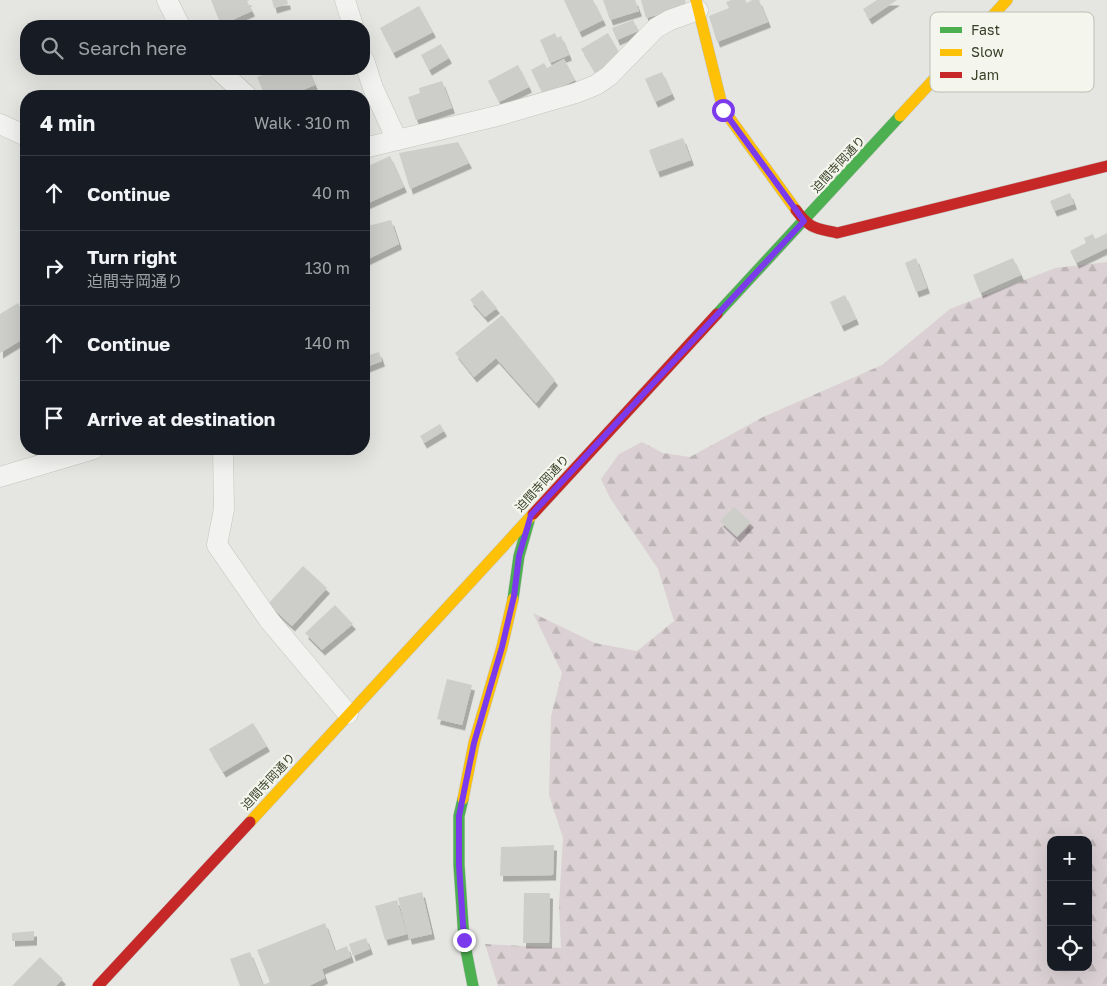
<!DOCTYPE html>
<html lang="en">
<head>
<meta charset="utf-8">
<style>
  body { margin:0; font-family:"Golos Text","Noto Sans JP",sans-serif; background:#20242c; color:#f1f3f6 }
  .controls { position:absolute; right:15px; bottom:15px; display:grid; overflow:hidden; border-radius:10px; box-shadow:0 5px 20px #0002 }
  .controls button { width:45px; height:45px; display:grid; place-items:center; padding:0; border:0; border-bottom:1px solid #363941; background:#171b24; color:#f1f3f6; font:25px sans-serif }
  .stop { position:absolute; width:15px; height:15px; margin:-11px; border:4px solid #7c3aed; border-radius:50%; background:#fff }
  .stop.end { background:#7c3aed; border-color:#fff; box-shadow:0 1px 5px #0008 }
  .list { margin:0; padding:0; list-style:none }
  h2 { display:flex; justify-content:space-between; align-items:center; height:65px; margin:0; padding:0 20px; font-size:21px }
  h2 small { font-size:16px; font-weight:400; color:#9ea1a6 }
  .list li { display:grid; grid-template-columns:32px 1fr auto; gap:15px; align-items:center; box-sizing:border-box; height:75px; padding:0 20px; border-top:1px solid #363941 }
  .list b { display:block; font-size:19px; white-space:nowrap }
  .list p { margin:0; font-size:16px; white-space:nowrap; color:#9ea1a6 }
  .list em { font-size:16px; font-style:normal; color:#9ea1a6 }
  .icon { flex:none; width:28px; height:28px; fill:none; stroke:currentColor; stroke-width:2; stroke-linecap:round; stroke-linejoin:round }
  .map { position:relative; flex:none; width:1107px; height:986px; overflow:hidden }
  .search { position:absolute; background:#171b24; box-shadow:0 5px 20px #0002; left:20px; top:20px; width:350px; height:55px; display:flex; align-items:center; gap:12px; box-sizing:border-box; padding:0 18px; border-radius:20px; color:#9ea1a6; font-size:19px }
  .panel { position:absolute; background:#171b24; box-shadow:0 5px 20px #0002; left:20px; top:90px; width:350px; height:365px; border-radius:20px }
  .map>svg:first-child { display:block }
  .forest { fill:url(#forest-firs); fill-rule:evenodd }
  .building { fill:#cdcec9; filter:url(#shadow) }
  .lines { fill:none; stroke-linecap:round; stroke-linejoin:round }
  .street-casing { stroke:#c3c4bf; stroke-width:21 }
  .fast-casing { stroke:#c3c4bf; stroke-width:12 }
  .slow-casing { stroke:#c3c4bf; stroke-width:12 }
  .jam-casing { stroke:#c3c4bf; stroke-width:12 }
  .street { stroke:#f2f3f0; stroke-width:20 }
  .fast { stroke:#4caf50; stroke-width:11 }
  .slow { stroke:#ffc107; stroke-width:11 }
  .jam { stroke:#c62828; stroke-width:11 }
  .route { stroke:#7c3aed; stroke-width:6 }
  .labels { text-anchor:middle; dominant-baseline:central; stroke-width:4.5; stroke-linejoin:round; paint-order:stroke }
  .street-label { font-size:12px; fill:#384027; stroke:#f4f6ee }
  .key { fill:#f4f6ee; stroke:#bcbfb2; stroke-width:1 }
  .key-label { font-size:14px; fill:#384027 }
</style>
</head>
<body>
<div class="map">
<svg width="1107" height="986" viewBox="0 0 1107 986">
  <defs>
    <pattern id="forest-firs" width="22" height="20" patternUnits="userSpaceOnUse" patternTransform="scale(1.25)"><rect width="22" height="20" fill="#dbd1d4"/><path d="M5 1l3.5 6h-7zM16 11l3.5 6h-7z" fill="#bdb4b6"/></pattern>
    <filter id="shadow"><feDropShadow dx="3" dy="5.5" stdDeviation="0" flood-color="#0004"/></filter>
  </defs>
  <rect width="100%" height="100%" fill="#e5e6e1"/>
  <path class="forest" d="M 1107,262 L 1107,986 L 498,986 L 485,944 L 561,948 L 559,904 L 563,838 L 549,795 L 551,716 L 562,673 L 533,613 L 595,643 L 637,651 L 674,621 L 658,569 L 610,498 L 601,479 L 619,454 L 642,442 L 663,453 L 690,457 L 763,417 L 882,365 L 950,309 L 1055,268 ZM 1051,840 L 1088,840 L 1088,967 L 1051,967 Z"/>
  <g class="building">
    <path d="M 211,0 L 250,0 L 247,1 L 252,11 L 221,25 Z"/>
    <path d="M 272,0 L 287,0 L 288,4 L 274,8 Z"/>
    <path d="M 564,0 L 593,0 L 603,20 L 579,32 Z"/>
    <path d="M 603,0 L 635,0 L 639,11 L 610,20 Z"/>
    <path d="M 641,0 L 685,0 L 687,7 L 646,18 Z"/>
    <path d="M 731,0 L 745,0 L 747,3 L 752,0 L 759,0 L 768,22 L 717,42 L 709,16 L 729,8 L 726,2 Z"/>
    <path d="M 877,0 L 897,0 L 869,19 L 863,9 Z"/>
    <path d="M 419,6 L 433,32 L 393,53 L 380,28 Z"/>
    <path d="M 633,20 L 638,31 L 617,40 L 612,28 Z"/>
    <path d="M 555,33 L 557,38 L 561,36 L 569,55 L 550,63 L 540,40 Z"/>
    <path d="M 608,33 L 622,58 L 596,74 L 581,49 Z"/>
    <path d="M 441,44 L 449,58 L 429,70 L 421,55 Z"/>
    <path d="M 564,59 L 575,80 L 544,96 L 531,70 L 544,63 L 547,68 Z"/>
    <path d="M 518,65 L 529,87 L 499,102 L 488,81 Z"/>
    <path d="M 277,69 L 308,69 L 315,85 L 288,96 L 265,96 L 257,77 Z"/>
    <path d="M 662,72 L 672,94 L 655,102 L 645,79 Z"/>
    <path d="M 442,81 L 452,108 L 416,120 L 408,97 L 420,93 L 419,88 Z"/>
    <path d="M 683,138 L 691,160 L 657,172 L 649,150 Z"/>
    <path d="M 458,142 L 469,163 L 410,189 L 399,153 Z"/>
    <path d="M 390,156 L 404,187 L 366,204 L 364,196 L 364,168 Z"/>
    <path d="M 1070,193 L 1074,204 L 1054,211 L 1050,201 Z"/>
    <path d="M 391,220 L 399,244 L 364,261 L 364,227 Z"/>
    <path d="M 1107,233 L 1107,248 L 1076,263 L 1070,251 L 1086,243 L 1084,238 L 1093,234 L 1095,239 Z"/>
    <path d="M 916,258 L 927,288 L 916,292 L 905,263 Z"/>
    <path d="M 1013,258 L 1021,275 L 980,293 L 973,275 Z"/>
    <path d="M 482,290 L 497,308 L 485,317 L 470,300 Z"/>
    <path d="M 845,295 L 856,319 L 841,326 L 830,302 Z"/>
    <path d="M 18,303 L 26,317 L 26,337 L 0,353 L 0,314 Z"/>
    <path d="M 502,315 L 555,380 L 536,403 L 496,358 L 474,377 L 455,353 Z"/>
    <path d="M 379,352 L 382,361 L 364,368 L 364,357 Z"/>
    <path d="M 440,424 L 444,431 L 424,443 L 420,436 Z"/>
    <path d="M 32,449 L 62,449 L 35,457 Z"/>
    <path d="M 734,507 L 751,522 L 737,537 L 720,521 Z"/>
    <path d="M 303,566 L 327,588 L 292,626 L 268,604 Z"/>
    <path d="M 335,605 L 353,624 L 322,650 L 305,633 Z"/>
    <path d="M 447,679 L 472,685 L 462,725 L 437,719 Z"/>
    <path d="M 253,723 L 267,746 L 223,772 L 209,749 Z"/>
    <path d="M 554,845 L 553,875 L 500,876 L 501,847 Z"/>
    <path d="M 422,892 L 432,934 L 409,939 L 398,898 Z"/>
    <path d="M 524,893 L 550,893 L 549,943 L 523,943 Z"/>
    <path d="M 397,900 L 407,934 L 385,940 L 375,906 Z"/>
    <path d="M 325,923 L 335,951 L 347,946 L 351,957 L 322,969 L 325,978 L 309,986 L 240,986 L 230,959 L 250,952 L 263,985 L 270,982 L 257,950 Z"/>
    <path d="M 34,931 L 34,940 L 12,941 L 12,933 Z"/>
    <path d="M 366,938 L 370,949 L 353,956 L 349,944 Z"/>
    <path d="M 40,957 L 63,979 L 56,986 L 12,986 Z"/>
  </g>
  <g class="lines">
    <defs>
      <g id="street">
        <path d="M 167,0 L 180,26"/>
        <path d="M 345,0 L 353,26"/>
        <path d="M 364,60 L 373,88 L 397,140"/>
        <path d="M 218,69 L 247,96"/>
        <path d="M 0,124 L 26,136"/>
        <path d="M 364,148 L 497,116 L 576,93 L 596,85 L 609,76 L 656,28 L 670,20 L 698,10"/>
        <path d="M 223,449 L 224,509 L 217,545 L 269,620 L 348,714"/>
        <path d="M 0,477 L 94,449"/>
      </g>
      <g id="fast">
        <path d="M 717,314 L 900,116"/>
        <path d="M 513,599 L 519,556 L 529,521"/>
        <path d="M 463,799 L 459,816 L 459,865 L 464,940 L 473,986"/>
      </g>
      <g id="slow">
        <path d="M 696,0 L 723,109 L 796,210"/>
        <path d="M 900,116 L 1007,0"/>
        <path d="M 463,799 L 474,743 L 502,647 L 513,599"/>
        <path d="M 250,822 L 533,514"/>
      </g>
      <g id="jam">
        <path d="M 796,210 C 810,229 815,228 837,233 L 1107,166"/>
        <path d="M 533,514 L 717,314"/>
        <path d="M 98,986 L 250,822"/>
      </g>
    </defs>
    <use href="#street" class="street-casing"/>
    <use href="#fast" class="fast-casing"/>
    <use href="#slow" class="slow-casing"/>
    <use href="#jam" class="jam-casing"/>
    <use href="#street" class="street"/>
    <use href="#fast" class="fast"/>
    <use href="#slow" class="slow"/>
    <use href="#jam" class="jam"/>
  </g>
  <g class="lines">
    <path class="route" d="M 464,940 L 459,865 L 459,816 L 474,743 L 502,647 L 514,596 L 519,556 L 531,515 L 804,221 L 723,110"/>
  </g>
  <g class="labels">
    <g class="street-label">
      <text transform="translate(838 164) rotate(-47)">迫間寺岡通り</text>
      <text transform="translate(542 483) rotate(-47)">迫間寺岡通り</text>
      <text transform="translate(268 781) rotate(-47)">迫間寺岡通り</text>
    </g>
  </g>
  <rect x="930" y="12" width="164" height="80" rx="8" class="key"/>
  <rect x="940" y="27" width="22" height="6" fill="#4caf50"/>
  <rect x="940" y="49" width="22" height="7" fill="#ffc107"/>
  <rect x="940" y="72" width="22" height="6" fill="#c62828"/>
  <g class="key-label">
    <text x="971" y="35">Fast</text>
    <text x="971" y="57">Slow</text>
    <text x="971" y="80">Jam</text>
  </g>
</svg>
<div class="controls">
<button>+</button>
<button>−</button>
<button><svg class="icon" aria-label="locate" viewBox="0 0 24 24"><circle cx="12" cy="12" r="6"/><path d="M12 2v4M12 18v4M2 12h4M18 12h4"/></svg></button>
</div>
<div class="stop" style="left:723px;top:110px"></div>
<div class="stop end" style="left:464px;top:940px"></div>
<div class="search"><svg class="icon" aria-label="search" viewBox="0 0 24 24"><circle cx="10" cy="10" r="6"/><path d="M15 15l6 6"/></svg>Search here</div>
<section class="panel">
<h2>4 min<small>Walk · 310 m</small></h2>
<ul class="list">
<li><svg class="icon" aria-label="ahead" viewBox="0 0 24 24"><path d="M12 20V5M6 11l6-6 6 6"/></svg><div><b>Continue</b></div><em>40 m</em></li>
<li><svg class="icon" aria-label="right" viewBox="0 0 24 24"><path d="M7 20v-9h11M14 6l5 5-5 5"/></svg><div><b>Turn right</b><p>迫間寺岡通り</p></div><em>130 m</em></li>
<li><svg class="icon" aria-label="ahead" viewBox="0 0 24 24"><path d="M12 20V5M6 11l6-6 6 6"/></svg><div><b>Continue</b></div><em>140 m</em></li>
<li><svg class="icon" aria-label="arrive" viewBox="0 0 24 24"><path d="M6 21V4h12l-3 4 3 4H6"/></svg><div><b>Arrive at destination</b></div></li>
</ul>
</section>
</div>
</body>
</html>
